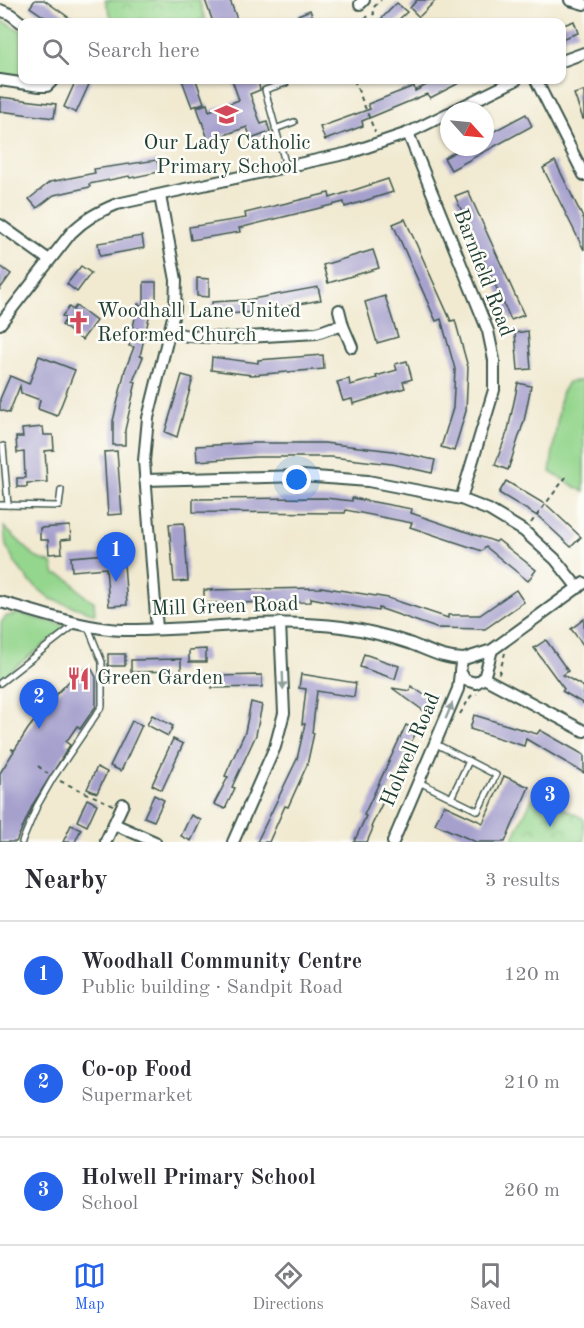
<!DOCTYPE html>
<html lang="en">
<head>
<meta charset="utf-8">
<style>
  body { margin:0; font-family:"Old Standard TT",serif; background:#f2f2f3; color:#2b2b33 }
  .compass { position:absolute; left:440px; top:102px; width:54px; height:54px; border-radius:50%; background:#fff; box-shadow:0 2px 4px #0004; rotate:117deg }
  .you { position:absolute; left:297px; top:480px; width:21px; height:21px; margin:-15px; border:4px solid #fff; border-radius:50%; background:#1a73e8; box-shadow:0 0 0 9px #1a73e833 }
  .badge { display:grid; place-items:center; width:39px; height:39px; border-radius:50%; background:#2563eb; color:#fff; font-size:20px; font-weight:700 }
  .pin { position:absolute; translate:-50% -50px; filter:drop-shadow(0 2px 3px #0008) }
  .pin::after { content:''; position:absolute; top:32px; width:21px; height:18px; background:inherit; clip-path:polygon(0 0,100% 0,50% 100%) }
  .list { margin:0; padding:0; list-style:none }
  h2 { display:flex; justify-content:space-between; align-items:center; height:78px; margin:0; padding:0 24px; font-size:26px }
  h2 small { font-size:20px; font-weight:400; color:#7c7c81 }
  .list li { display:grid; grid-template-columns:39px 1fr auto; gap:18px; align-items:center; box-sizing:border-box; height:108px; padding:0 24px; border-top:2px solid #e1e1e2 }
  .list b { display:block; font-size:22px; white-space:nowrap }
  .list p { margin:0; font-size:20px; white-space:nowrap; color:#7c7c81 }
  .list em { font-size:20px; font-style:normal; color:#7c7c81 }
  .icon { flex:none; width:33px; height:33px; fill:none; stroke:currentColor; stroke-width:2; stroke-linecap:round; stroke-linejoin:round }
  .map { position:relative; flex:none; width:584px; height:842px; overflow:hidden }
  .search { position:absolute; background:#fff; box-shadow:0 2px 4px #0004; left:18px; right:18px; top:18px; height:66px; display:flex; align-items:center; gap:15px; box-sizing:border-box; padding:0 21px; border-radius:12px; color:#7c7c81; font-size:22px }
  .sheet { height:402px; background:#fff }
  nav { display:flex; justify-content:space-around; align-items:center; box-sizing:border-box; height:84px; border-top:2px solid #e1e1e2; background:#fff; font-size:16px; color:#7c7c81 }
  nav a { display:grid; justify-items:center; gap:3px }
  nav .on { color:#2563eb }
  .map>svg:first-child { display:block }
  .green { fill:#94d68d; stroke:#5a8a60; stroke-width:1.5 }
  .park { fill:url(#park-crowns); stroke:#5a8a60; stroke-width:1.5 }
  .building { fill:#a6a0cd }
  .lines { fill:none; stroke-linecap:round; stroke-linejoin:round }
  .lane-casing { stroke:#3e574c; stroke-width:8 }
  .street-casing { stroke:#3e574c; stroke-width:14 }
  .path { stroke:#3e574c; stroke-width:2; stroke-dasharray:4.5 4.5; stroke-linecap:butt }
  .lane { stroke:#fff; stroke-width:5 }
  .street { stroke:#fff; stroke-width:10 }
  .oneway { fill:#8f9e9a }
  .labels { text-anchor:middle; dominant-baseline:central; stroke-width:5; stroke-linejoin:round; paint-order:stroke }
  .poi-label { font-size:21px; fill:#1f3d34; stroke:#fdfcf7; text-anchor:start }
  .street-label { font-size:21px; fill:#1f3d34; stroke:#fdfcf7 }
</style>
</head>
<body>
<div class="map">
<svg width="584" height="842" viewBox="0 0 584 842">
  <defs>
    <pattern id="park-crowns" width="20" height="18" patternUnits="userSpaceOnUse" patternTransform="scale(1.5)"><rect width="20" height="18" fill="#94d68d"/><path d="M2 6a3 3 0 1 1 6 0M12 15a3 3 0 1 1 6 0" fill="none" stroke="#78af74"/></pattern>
  </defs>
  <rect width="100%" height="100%" fill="#fdfcf7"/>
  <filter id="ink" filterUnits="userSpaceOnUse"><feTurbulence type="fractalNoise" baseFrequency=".0167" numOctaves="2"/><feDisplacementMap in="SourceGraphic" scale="12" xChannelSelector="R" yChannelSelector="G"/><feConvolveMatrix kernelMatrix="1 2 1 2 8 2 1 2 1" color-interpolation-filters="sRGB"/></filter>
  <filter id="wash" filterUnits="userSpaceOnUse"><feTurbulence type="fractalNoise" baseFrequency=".008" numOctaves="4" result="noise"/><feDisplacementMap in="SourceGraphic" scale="24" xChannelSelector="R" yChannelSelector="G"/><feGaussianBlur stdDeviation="1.35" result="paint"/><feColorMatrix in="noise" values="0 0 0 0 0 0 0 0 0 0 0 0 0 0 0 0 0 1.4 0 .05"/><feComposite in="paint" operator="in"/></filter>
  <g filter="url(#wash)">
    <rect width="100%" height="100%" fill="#f1ead1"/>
    <g class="green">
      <path d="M 0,20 L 22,31 L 22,77 L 0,75 Z"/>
      <path d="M 584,380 L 584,492 L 550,472 L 561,394 L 568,382 Z"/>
      <path d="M 4,527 L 37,558 L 52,563 L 55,575 C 74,574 78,597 94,601 L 95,614 L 51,599 L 30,582 L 16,564 L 6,546 Z"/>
      <path d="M 19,614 L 68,626 L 0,679 L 1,622 L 7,616 Z"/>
    </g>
    <g class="park">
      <path d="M 105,0 L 199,0 L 206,22 L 113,22 Z"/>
      <path d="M 535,793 L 584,819 L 584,842 L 511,842 Z"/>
    </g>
    <g id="blocks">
      <g class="building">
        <path d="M 35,0 L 44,0 L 75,22 L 52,22 L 30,7 Z"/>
        <path d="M 205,0 L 230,0 L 238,22 L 213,22 Z"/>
        <path d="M 417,0 L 436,0 L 419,17 L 410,8 Z"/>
        <path d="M 397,3 L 407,12 L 396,22 L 378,22 Z"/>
        <path d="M 310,10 L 315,22 L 301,22 L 298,15 Z"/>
        <path d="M 574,21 L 578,33 L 561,39 L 561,26 Z"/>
        <path d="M 76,80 L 91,80 L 76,113 L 64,107 Z"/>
        <path d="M 182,80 L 196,80 L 204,103 L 192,107 Z"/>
        <path d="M 232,80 L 258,80 L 260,90 L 250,94 L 261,124 L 267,122 L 270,132 L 251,139 L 247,127 L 219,137 L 222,145 L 211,148 L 197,107 L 207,104 L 209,111 L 239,100 Z"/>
        <path d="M 436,80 L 465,80 L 430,98 L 427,94 L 362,121 L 363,126 L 325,140 L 320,127 L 370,109 L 368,104 L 414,86 L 415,91 Z"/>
        <path d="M 584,91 L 584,119 L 583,119 L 574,94 Z"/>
        <path d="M 0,97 L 56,104 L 54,118 L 0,111 Z"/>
        <path d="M 526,114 L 532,126 L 451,170 L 444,158 L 464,147 L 485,147 L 485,136 Z"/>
        <path d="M 157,160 L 159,172 L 130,178 L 129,176 L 89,184 L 90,187 L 54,195 L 37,208 L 29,199 L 50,182 L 95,173 L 94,169 Z"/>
        <path d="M 555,161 L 584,220 L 584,250 L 543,168 Z"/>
        <path d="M 388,179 L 393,192 L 345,207 L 344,202 L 239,228 L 240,232 L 191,240 L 189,227 L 246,218 L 245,213 L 329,193 L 330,198 Z"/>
        <path d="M 468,191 L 524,315 L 511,320 L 455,196 Z"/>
        <path d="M 405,219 L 451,321 L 455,320 L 468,367 L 466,411 L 454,451 L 441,447 L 453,408 L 455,369 L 441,319 L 436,321 L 393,224 Z"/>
        <path d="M 142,236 L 144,248 L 100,256 L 98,243 Z"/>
        <path d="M 373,250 L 379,268 L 328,283 L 323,265 Z"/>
        <path d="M 0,266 L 11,274 L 0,289 Z"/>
        <path d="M 81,266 L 91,273 L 77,292 L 67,284 Z"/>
        <path d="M 197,278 L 209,279 L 209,297 L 197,296 Z"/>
        <path d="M 144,282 L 156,282 L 156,300 L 153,300 L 140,356 L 143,357 L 133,381 L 136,382 L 125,430 L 125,445 L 113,445 L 113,421 L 125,370 L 134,347 L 129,346 L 138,304 L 144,306 Z"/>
        <path d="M 318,287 L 321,300 L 255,312 L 213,315 L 212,302 L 247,300 Z"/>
        <path d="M 385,296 L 398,337 L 377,343 L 365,302 Z"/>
        <path d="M 76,306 L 96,321 L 82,340 L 62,325 L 66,319 L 62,316 L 69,307 L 73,310 Z"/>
        <path d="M 528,331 L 531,369 L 518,370 L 515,333 Z"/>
        <path d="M 323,355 L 324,369 L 252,375 L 211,370 L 212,357 L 258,363 L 258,360 Z"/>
        <path d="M 39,356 L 75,370 L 57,416 L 38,409 L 40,400 L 21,393 L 20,386 L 9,413 L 0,410 L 0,399 L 10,376 L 29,384 Z"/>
        <path d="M 407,361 L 412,379 L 403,382 L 405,388 L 353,404 L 352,399 L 343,401 L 337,382 L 349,379 L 350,385 L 377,378 L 376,376 L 397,370 L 395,364 Z"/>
        <path d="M 182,375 L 193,378 L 177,437 L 165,432 Z"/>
        <path d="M 518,383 L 531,386 L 524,421 L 508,470 L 495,465 L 508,430 Z"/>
        <path d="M 43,427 L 44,435 L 53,435 L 54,450 L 45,451 L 47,482 L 27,483 L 27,487 L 17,487 L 17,478 L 25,478 L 24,452 L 17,453 L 16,437 L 23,437 L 22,429 Z"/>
        <path d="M 255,443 L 324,443 L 393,451 L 435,460 L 432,473 L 392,464 L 331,457 L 256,457 L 197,461 L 196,446 Z"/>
        <path d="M 117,451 L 122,514 L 108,515 L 104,452 Z"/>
        <path d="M 506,481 L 548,506 L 581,537 L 571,547 L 539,517 L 499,493 Z"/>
        <path d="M 325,498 L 352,501 L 352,498 L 412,509 L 411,513 L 496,542 L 498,540 L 536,570 L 528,581 L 486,547 L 482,551 L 410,527 L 412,523 L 346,510 L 345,513 L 193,512 L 193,499 Z"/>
        <path d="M 184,523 L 188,581 L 174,582 L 169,524 Z"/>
        <path d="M 70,526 L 71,539 L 61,540 L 62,553 L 49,554 L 48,540 L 40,540 L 40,528 Z"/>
        <path d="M 123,549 L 127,605 L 109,606 L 106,568 L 72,571 L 71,557 L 107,554 L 107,550 Z"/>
        <path d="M 321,587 L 388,598 L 448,618 L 448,615 L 480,615 L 516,590 L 524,602 L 485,629 L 439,628 L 439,629 L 379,608 L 378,611 L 311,598 L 311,602 L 204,603 L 204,590 L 321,588 Z"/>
        <path d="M 584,619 L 584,646 L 571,629 Z"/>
        <path d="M 546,640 L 568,671 L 563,675 L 584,687 L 584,704 L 562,691 L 564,689 L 534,648 Z"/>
        <path d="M 206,649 L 206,662 L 189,662 L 189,650 Z"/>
        <rect x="108" y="654" width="17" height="12"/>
        <path d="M 364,654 L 399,666 L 395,679 L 360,667 Z"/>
        <path d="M 181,659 L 181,671 L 131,672 L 131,660 Z"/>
        <path d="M 90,666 L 96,677 L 96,706 L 80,729 L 77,726 L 66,742 L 70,745 L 33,804 L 16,842 L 0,842 L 0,773 L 28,729 L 50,701 L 74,676 Z"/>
        <path d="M 301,674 L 356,683 L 354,697 L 317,691 L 312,733 L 314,733 L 307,765 L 288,807 L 285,806 L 269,842 L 257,842 L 297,759 L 305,724 L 302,724 L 306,689 L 299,688 Z"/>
        <path d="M 262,675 L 262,687 L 212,688 L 212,676 Z"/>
        <path d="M 411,686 L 432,700 L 424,711 L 392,688 L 410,691 Z"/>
        <path d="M 251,702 L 262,705 L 256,735 L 232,787 L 235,788 L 225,809 L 214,804 L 228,777 L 225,776 L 245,732 Z"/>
        <path d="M 152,715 L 173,726 L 168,736 L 147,725 Z"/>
        <path d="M 474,715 L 537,734 L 540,730 L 584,755 L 584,773 L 526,739 L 524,746 L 470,729 Z"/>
        <path d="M 132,721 L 142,725 L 121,771 L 110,766 Z"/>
        <path d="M 406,725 L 417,730 L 371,827 L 373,828 L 367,842 L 354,842 L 366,816 L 364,815 Z"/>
        <path d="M 173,739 L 183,744 L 162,790 L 152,785 Z"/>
        <path d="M 97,767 L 107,772 L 97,793 L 87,789 Z"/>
        <path d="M 504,776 L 529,787 L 505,842 L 476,842 L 435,824 L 444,805 L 483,823 Z"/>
        <path d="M 154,795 L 164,800 L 154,821 L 144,817 Z"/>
        <path d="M 87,799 L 97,804 L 87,826 L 77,821 Z"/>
        <path d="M 191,815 L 201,820 L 191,841 L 181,836 Z"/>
        <path d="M 71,825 L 81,829 L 75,842 L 63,842 Z"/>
      </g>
    </g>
  </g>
  <g filter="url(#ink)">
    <use href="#blocks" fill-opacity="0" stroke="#3e574c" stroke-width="1.5"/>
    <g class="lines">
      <defs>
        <g id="lane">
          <path d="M 286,83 L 265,90 L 286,166"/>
          <path d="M 275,129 L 294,122"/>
          <path d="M 3,446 L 8,505"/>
          <path d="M 0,505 L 59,506 L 61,490"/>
          <path d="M 0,683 L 77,623"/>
          <path d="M 436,744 L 469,761"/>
          <path d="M 419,782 L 478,811 L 496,775 L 469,761 L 451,798"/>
          <path d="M 22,842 L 37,806 L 53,778 L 102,706 L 102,662 L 88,627"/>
        </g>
        <g id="street">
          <path d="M 570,0 L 584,4"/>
          <path d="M 360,4 L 364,0"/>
          <path d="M 0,10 L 10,14 L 22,23"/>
          <path d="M 562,61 L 584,53"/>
          <path d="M 0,80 L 40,86 L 47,86 L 53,80"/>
          <path d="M 536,80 L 584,175"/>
          <path d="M 453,111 L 516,80"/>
          <path d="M 408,133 L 488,331 L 494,360 L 494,390 L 461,499"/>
          <path d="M 0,225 L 49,260"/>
          <path d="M 339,310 L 343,326 L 352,347"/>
          <path d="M 0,324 L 71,233 C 85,219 98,212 117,204 L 349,153 L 408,133 L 449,113"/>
          <path d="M 170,332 L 188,336 L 230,338 L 317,333 L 331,328 L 343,326"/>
          <path d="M 145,480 L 302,476 L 368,481 L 461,499 L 489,510 L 524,531 L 555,559 L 578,588"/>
          <path d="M 0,602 C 39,612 84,629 124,630 C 197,631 270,617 342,627 C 364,630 388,636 409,643 C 428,650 443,659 464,659"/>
          <path d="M 157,629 L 144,461 L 148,418 L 175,309 L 176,280 L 160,196"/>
          <path d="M 492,650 L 484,678 L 476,683 L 465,680 L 460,671 L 461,664 L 464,659 L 492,650 L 584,583"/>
          <path d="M 484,678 L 584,731"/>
          <path d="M 114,824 L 155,842"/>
          <path d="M 106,841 L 123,804"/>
          <path d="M 233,842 L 275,747 L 284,713 L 280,623"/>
          <path d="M 393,842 L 458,689 L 460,673"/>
        </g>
      </defs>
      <use href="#lane" class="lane-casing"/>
      <use href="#street" class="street-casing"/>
      <g class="path">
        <path d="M 356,22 L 374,14 L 373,8 L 381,0"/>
        <path d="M 354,80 L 375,132"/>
        <path d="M 531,523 L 566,477"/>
        <path d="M 499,674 L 505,653"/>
        <path d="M 460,714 L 471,696 L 477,694"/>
        <path d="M 11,749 L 14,750"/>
        <path d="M 38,766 L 48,774"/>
        <path d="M 60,781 L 113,805"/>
      </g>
      <use href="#lane" class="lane"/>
      <use href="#street" class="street"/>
    </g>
    <defs><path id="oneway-solid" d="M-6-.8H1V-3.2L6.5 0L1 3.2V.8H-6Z" transform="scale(1.5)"/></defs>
    <g class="oneway">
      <use href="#oneway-solid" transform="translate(283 681) rotate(88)"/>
      <use href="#oneway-solid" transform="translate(449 711) rotate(-67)"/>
    </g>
  </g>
  <defs>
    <symbol id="school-bare" viewBox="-9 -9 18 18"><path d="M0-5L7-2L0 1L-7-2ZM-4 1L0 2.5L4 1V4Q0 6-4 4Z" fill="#d1495b" stroke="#fdfcf7" stroke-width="2.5" paint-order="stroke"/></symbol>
    <symbol id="church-bare" viewBox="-9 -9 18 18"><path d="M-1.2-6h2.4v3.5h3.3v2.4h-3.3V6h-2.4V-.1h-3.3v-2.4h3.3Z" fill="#d1495b" stroke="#fdfcf7" stroke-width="2.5" paint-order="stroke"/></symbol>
    <symbol id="restaurant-bare" viewBox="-9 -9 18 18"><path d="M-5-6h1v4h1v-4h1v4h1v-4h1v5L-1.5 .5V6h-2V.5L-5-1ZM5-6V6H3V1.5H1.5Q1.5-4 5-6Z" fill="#d1495b" stroke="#fdfcf7" stroke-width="2.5" paint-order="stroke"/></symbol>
  </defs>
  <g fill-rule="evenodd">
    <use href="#school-bare" x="210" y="98" width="33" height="33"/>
    <use href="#church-bare" x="62" y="306" width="33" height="33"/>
    <use href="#restaurant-bare" x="62" y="662" width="33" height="33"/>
  </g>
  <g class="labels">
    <g class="poi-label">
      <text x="227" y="143" text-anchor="middle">Our Lady Catholic<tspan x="227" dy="24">Primary School</tspan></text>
      <text x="97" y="311">Woodhall Lane United<tspan x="97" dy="24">Reformed Church</tspan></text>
      <text x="97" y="678">Green Garden</text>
    </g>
    <g class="street-label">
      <text transform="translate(483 273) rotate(69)">Barnfield Road</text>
      <text transform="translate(225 607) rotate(-2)">Mill Green Road</text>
      <text transform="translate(411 750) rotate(-67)">Holwell Road</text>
    </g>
  </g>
</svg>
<svg class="compass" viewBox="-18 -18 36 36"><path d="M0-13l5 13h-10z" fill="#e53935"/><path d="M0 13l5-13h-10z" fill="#7c7c81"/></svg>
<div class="you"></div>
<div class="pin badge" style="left:116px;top:582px">1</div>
<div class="pin badge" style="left:39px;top:729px">2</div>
<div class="pin badge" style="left:550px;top:827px">3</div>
<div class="search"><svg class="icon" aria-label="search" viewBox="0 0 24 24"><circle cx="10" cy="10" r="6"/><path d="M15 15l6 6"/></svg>Search here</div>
</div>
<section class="sheet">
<h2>Nearby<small>3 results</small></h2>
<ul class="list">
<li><span class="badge">1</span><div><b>Woodhall Community Centre</b><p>Public building · Sandpit Road</p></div><em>120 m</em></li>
<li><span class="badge">2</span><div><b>Co-op Food</b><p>Supermarket</p></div><em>210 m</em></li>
<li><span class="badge">3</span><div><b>Holwell Primary School</b><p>School</p></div><em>260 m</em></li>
</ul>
</section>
<nav>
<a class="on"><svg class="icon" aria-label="map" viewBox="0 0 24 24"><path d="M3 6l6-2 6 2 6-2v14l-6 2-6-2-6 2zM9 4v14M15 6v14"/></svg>Map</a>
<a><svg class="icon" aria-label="directions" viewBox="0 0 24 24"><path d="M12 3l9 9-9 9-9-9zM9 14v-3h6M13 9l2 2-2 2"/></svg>Directions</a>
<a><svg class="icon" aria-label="saved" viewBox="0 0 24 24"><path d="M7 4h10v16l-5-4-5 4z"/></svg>Saved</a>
</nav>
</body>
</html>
